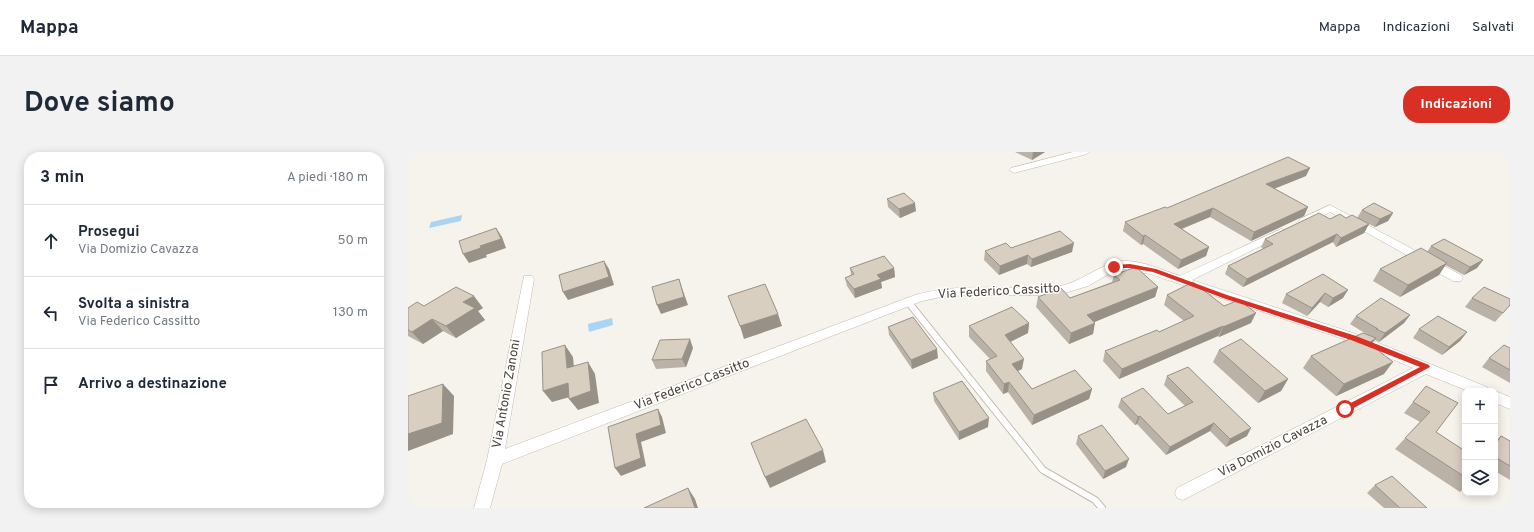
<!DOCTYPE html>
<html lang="it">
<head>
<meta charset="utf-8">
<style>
  body { margin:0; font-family:Overpass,sans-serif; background:#f2f2f3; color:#1f2937 }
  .controls { position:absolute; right:12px; bottom:12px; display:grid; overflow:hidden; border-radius:8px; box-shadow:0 2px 10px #0003 }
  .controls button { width:36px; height:36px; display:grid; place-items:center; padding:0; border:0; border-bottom:1px solid #e0e1e3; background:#fff; color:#1f2937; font:20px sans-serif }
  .stop { position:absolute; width:12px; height:12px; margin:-9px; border:3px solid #d93025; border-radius:50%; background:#fff }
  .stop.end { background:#d93025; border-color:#fff; box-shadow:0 1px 4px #0008 }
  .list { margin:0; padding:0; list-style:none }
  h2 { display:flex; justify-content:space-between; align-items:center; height:52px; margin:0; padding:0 16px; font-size:17px }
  h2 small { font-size:13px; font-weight:400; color:#747a83 }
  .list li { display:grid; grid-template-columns:26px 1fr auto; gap:12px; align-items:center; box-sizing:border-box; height:72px; padding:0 16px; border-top:1px solid #e0e1e3 }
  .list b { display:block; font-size:15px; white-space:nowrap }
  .list p { margin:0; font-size:13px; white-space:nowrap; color:#747a83 }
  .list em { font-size:13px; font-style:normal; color:#747a83 }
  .icon { flex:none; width:22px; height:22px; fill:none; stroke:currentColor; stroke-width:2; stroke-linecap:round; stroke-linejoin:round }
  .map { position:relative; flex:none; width:1102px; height:356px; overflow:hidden; border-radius:16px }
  header { display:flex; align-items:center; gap:24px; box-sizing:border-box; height:56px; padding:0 20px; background:#fff; border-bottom:1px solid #e0e1e3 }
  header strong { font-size:19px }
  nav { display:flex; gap:22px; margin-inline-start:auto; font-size:14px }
  .intro { display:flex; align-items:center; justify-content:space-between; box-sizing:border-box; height:96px; padding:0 24px }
  h1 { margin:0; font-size:28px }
  .button { padding:10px 18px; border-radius:16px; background:#d93025; color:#fff; font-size:14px; font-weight:700 }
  main { display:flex; gap:24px; padding:0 24px }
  aside { flex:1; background:#fff; border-radius:16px; box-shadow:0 2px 10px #0003 }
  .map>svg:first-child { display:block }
  .water { fill:#a9d4f2 }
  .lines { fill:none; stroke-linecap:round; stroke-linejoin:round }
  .service-far1-casing { stroke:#c2bbae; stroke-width:6 }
  .service-casing { stroke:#c2bbae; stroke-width:8 }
  .minor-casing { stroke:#c2bbae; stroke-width:1 }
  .service-far1 { stroke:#fff; stroke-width:5 }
  .service { stroke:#fff; stroke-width:6 }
  .minor { fill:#fff; fill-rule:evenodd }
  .wall { fill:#bab2a6 }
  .shaded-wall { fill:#979187 }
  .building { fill:#d8cfc1; stroke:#979187 }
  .route { fill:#d93025 }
  .labels { text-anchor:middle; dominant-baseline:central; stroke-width:3; stroke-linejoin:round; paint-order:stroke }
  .street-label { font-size:13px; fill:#4b4439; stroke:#fff }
</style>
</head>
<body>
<header>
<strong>Mappa</strong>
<nav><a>Mappa</a><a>Indicazioni</a><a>Salvati</a></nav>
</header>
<div class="intro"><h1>Dove siamo</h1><a class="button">Indicazioni</a></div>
<main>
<aside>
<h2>3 min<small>A piedi · 180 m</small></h2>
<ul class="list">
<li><svg class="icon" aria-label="ahead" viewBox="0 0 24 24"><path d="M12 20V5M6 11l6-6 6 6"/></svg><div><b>Prosegui</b><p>Via Domizio Cavazza</p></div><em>50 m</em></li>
<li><svg class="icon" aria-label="left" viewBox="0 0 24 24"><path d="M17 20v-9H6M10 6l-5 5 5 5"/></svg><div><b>Svolta a sinistra</b><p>Via Federico Cassitto</p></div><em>130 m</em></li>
<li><svg class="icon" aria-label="arrive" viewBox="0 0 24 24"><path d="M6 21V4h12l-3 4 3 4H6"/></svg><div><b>Arrivo a destinazione</b></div></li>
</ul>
</aside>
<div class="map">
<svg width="1102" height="356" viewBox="0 0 1102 356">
  <rect width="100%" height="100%" fill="#f6f3ec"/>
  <g class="water">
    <path d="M 54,63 L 53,69 L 21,76 L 23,70 Z"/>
    <path d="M 204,166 L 205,173 L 181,180 L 180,172 Z"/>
  </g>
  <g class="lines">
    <defs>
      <path id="service-far1" d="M 500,150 L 501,152"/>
      <path id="service" d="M 501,151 L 635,318 L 687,348 L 694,356"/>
      <g id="minor">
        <path d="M 665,0 L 681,0 L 679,2 L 606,21 L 601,18 L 603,16 Z"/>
        <path d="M 922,53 L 1053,123 L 1055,126 L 1053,129 L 1045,129 L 922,60 L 900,71 L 892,71 L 891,69 L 892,67 Z"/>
        <path d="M 873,77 L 877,78 L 878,80 L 877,82 L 784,128 L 951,183 L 1079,235 L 1081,239 L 1060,239 L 1018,222 L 775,348 L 769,346 L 767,341 L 769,336 L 1005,216 L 941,189 L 742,122 L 716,117 L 706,119 L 680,134 L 650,143 L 560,143 L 533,145 L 514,149 L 94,312 L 82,356 L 66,356 L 79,308 L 116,124 L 124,124 L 126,127 L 97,297 L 507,143 C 540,134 572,135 606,136 C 621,136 638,138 652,134 C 674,130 696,109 717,109 C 735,109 755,118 772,124 Z"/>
        <path d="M 1087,239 L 1102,245 L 1102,257 L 1087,251 Z"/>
      </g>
    </defs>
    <use href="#service-far1" class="service-far1-casing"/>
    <use href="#service" class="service-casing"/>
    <use href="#minor" class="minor-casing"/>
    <use href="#service-far1" class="service-far1"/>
    <use href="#service" class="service"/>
    <use href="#minor" class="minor"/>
  </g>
  <g class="wall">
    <path d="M 607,0 L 637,0 L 624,8 Z"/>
    <path d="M 898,24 L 866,37 L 900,55 L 896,64 L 843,89 L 802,65 L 774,77 L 801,95 L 798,104 L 770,117 L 735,92 L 733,93 L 715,79 L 717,70 L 759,56 Z"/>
    <path d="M 479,47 L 508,59 L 492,66 L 480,55 Z"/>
    <path d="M 954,58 L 985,61 L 980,69 L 967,75 L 949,66 Z"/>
    <path d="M 922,67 L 961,72 L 956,81 L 928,95 L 925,90 L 835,135 L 817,122 L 820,114 L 855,97 L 853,95 L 857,87 Z"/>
    <path d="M 1023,94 L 1075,108 L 1069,116 L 1056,123 L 1037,113 L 1031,123 L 992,145 L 965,129 L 972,117 L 1019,100 Z"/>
    <path d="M 603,96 L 664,100 L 623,115 L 619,112 L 591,123 L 576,108 L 577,99 Z"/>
    <path d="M 442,116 L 486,116 L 487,125 L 473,130 L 474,136 L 447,146 L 439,134 L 437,126 L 443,123 Z"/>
    <path d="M 915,122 L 935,146 L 920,155 L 912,150 L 899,164 L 874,151 L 878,142 Z"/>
    <path d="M 706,123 L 750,135 L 747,145 L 686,170 L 685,182 L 661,192 L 628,155 L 630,145 L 662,146 L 704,130 Z"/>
    <path d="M 759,143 L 816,154 L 843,171 L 811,185 L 810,184 L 711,227 L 695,209 L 697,199 L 751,180 L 776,169 L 756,153 Z"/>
    <path d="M 1064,146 L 1102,153 L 1087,170 L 1057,155 Z"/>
    <path d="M 16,154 L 75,156 L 70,159 L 77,168 L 48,186 L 35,179 L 15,192 L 0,184 L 0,156 Z"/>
    <path d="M 1002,163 L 996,171 L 971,190 L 967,188 L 963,193 L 976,222 L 928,244 L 895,216 L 903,204 L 960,183 L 942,172 L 948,164 Z"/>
    <path d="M 621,171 L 620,181 L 602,190 L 614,217 L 610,219 L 624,237 L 684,237 L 681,247 L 624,273 L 600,240 L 595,242 L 578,219 L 578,209 L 582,207 L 561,185 L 561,174 Z"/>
    <path d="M 480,175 L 530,206 L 504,217 L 481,183 Z"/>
    <path d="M 1011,177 L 1059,180 L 1052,189 L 1034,203 L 1005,186 Z"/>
    <path d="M 285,196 L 278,215 L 248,217 L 244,208 Z"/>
    <path d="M 1102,196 L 1102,231 L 1074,215 L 1081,206 Z"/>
    <path d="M 811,198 L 880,227 L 873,239 L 850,251 L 805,210 Z"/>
    <path d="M 759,224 L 839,284 L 818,295 L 802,279 L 758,303 L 729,272 L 727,273 L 710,255 L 713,247 L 760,262 L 777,254 L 756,233 Z"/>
    <path d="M 1018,234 L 1028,280 L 1057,299 L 1057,335 L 1052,340 L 987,297 L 1012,270 L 996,261 Z"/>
    <path d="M 525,241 L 580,275 L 551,288 L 526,249 Z"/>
    <path d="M 670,284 L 718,315 L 695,327 L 668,292 Z"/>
    <path d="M 1093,284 L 1102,289 L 1102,328 L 1087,319 L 1087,290 Z"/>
    <path d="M 967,333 L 1019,356 L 976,356 L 959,341 Z"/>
  </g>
  <g class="shaded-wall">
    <path d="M 625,0 L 637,0 L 624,8 Z"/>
    <path d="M 902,16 L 898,24 L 855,41 L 858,32 Z"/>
    <path d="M 507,51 L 508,59 L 492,66 L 491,57 Z"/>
    <path d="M 900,55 L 896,64 L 843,89 L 846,80 Z"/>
    <path d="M 805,56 L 802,65 L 763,81 L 766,72 Z"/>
    <path d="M 985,61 L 980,69 L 967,75 L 972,67 Z"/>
    <path d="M 961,72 L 956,81 L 928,95 L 933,86 Z"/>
    <path d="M 88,76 L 94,85 L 98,96 L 78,103 L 79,105 L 61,111 L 55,102 L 72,94 Z"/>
    <path d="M 929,82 L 925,90 L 835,135 L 839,127 Z"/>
    <path d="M 737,83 L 735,92 L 733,93 L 735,84 Z"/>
    <path d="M 666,91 L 664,100 L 623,115 L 624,107 Z"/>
    <path d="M 801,95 L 798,104 L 770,117 L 773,108 Z"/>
    <path d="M 620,103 L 619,112 L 591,123 L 592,114 Z"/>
    <path d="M 1075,108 L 1069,116 L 1056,123 L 1062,115 Z"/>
    <path d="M 196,109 L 201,117 L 206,133 L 160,148 L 155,140 Z"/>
    <path d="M 1039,111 L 1031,123 L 992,145 L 1000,133 Z"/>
    <path d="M 486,116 L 487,125 L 473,130 L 474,136 L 447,146 L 446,137 L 469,123 Z"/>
    <path d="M 271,127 L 274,136 L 280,153 L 253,162 L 249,153 Z"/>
    <path d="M 750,135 L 747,145 L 677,174 L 679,163 Z"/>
    <path d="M 940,138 L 935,146 L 920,155 L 925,146 Z"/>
    <path d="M 917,141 L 912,150 L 899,164 L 904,156 Z"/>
    <path d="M 66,144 L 75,156 L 70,159 L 77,168 L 48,186 L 38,174 L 55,150 Z"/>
    <path d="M 848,161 L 843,171 L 811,185 L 815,175 Z"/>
    <path d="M 370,162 L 374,174 L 336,187 L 332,174 Z"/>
    <path d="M 1002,163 L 996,171 L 971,190 L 977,181 Z"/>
    <path d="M 24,167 L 35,179 L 15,192 L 4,180 Z"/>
    <path d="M 621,171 L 620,181 L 596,193 L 597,183 Z"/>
    <path d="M 687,171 L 685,182 L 661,192 L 663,181 Z"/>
    <path d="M 815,174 L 810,184 L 711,227 L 714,217 Z"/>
    <path d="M 1059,180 L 1052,189 L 1034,203 L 1041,195 Z"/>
    <path d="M 968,186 L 959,198 L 961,191 Z"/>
    <path d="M 282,187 L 285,196 L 278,215 L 274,207 Z"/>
    <path d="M 157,193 L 165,205 L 167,228 L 159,216 Z"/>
    <path d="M 529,197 L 530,206 L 504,217 L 503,208 Z"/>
    <path d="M 616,207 L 614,217 L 603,222 L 604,212 Z"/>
    <path d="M 180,210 L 187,222 L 191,251 L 170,258 L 161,247 Z"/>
    <path d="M 985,210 L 976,222 L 928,244 L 936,232 Z"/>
    <path d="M 880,227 L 873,239 L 850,251 L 857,239 Z"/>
    <path d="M 601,230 L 600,240 L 595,242 L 596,232 Z"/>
    <path d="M 160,231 L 169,243 L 144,250 L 135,239 Z"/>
    <path d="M 35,232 L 46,244 L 45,282 L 0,299 L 0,282 Z"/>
    <path d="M 684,237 L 681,247 L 624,273 L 626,263 Z"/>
    <path d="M 250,257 L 254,265 L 258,281 L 233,290 L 238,314 L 213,324 L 207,316 L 228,282 Z"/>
    <path d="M 732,264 L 729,272 L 727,273 L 730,265 Z"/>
    <path d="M 581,266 L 580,275 L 551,288 L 551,280 Z"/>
    <path d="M 806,271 L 802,279 L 758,303 L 762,295 Z"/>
    <path d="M 843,276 L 839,284 L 818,295 L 822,287 Z"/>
    <path d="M 415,298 L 418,310 L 362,336 L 357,325 Z"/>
    <path d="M 721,307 L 718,315 L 695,327 L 697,319 Z"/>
    <path d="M 280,336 L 287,347 L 290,356 L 287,356 Z"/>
  </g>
  <g class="building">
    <path d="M 880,5 L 902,16 L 858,32 L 900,55 L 846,80 L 805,56 L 766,72 L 801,95 L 773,108 L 737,83 L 735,84 L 717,70 L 757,55 L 759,56 Z"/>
    <path d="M 496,41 L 507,51 L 491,57 L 479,47 Z"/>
    <path d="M 966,51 L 985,61 L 972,67 L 954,58 Z"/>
    <path d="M 911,61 L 922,67 L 932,62 L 938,66 L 944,63 L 961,72 L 933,86 L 929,82 L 839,127 L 820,114 L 865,92 L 857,87 Z"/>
    <path d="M 88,76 L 93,87 L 72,94 L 73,96 L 55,102 L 51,89 Z"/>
    <path d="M 652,79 L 666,91 L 624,107 L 620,103 L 592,114 L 577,99 L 598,91 L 603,96 Z"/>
    <path d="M 1036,87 L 1075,108 L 1062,115 L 1023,94 Z"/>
    <path d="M 1013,96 L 1039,111 L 1000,133 L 972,117 Z"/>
    <path d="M 476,104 L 486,116 L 469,123 L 473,127 L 446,137 L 437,126 L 446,122 L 442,116 Z"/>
    <path d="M 196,109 L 201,125 L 155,140 L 151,123 Z"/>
    <path d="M 728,115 L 750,135 L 679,163 L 687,171 L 663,181 L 630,145 L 653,136 L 662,146 L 712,128 L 706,123 Z"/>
    <path d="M 915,122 L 940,138 L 925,146 L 917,141 L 904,156 L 878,142 Z"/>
    <path d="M 271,127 L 276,145 L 249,153 L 244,135 Z"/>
    <path d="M 785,130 L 816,154 L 831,148 L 848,161 L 815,175 L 815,174 L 714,217 L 697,199 L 749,178 L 751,180 L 786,164 L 759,143 Z"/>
    <path d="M 357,132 L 370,162 L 332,174 L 320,144 Z"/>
    <path d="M 48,135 L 66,144 L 55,150 L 67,156 L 38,174 L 24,167 L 4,180 L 0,178 L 0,156 L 9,150 L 16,154 Z"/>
    <path d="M 1076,135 L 1102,147 L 1102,153 L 1095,161 L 1064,146 Z"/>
    <path d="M 973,146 L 1002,163 L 977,181 L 968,177 L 970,177 L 948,164 Z"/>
    <path d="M 604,155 L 621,171 L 597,183 L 616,207 L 604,212 L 624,237 L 667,218 L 684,237 L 626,263 L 601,230 L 596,232 L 578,209 L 589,204 L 561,174 Z"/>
    <path d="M 1030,164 L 1059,180 L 1041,195 L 1011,177 Z"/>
    <path d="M 505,165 L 529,197 L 503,208 L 480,175 Z"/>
    <path d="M 955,181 L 968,186 L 961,191 L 985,210 L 936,232 L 903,204 Z"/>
    <path d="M 282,187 L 274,207 L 244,208 L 252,188 Z"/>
    <path d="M 833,187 L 880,227 L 857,239 L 811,198 Z"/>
    <path d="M 157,193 L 159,216 L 180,210 L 183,239 L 161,247 L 160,231 L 135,239 L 134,200 Z"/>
    <path d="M 1096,193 L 1102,196 L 1102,218 L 1081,206 Z"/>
    <path d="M 780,215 L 843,276 L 822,287 L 806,271 L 762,295 L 732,264 L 730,265 L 713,247 L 735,236 L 760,262 L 785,250 L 759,224 Z"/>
    <path d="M 554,229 L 581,266 L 551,280 L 525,241 Z"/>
    <path d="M 35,232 L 34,271 L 0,282 L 0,244 Z"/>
    <path d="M 1018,234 L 1050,251 L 1028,280 L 1057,299 L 1057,325 L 997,286 L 1022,260 L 1005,250 Z"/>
    <path d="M 250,257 L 253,273 L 228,282 L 233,306 L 207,316 L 200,275 Z"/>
    <path d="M 398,267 L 415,298 L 357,325 L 343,291 Z"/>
    <path d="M 694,273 L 721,307 L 697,319 L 670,284 Z"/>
    <path d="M 1093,284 L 1102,289 L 1102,314 L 1087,305 L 1087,293 Z"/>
    <path d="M 984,324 L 1019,356 L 992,356 L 967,333 Z"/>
    <path d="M 280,336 L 287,356 L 236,356 Z"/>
  </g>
  <path class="route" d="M 722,112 L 748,117 L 819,143 L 948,184 L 1021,213 L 1022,215 L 940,259 L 935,259 L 935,255 L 1012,215 L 943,188 L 815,146 L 745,120 L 722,116 L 706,116 L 703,115 L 706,113 Z"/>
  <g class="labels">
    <g class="street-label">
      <text transform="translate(591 140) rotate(-3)">Via Federico Cassitto</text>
      <text transform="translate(284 233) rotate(-21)">Via Federico Cassitto</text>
      <text transform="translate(99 242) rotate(-80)">Via Antonio Zanoni</text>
      <text transform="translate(865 295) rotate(-27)">Via Domizio Cavazza</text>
    </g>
  </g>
</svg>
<div class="controls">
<button>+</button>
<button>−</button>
<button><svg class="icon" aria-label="layers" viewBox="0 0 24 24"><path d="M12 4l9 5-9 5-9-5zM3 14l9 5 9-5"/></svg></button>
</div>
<div class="stop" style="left:937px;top:257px"></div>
<div class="stop end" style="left:706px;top:115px"></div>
</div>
</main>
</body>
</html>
